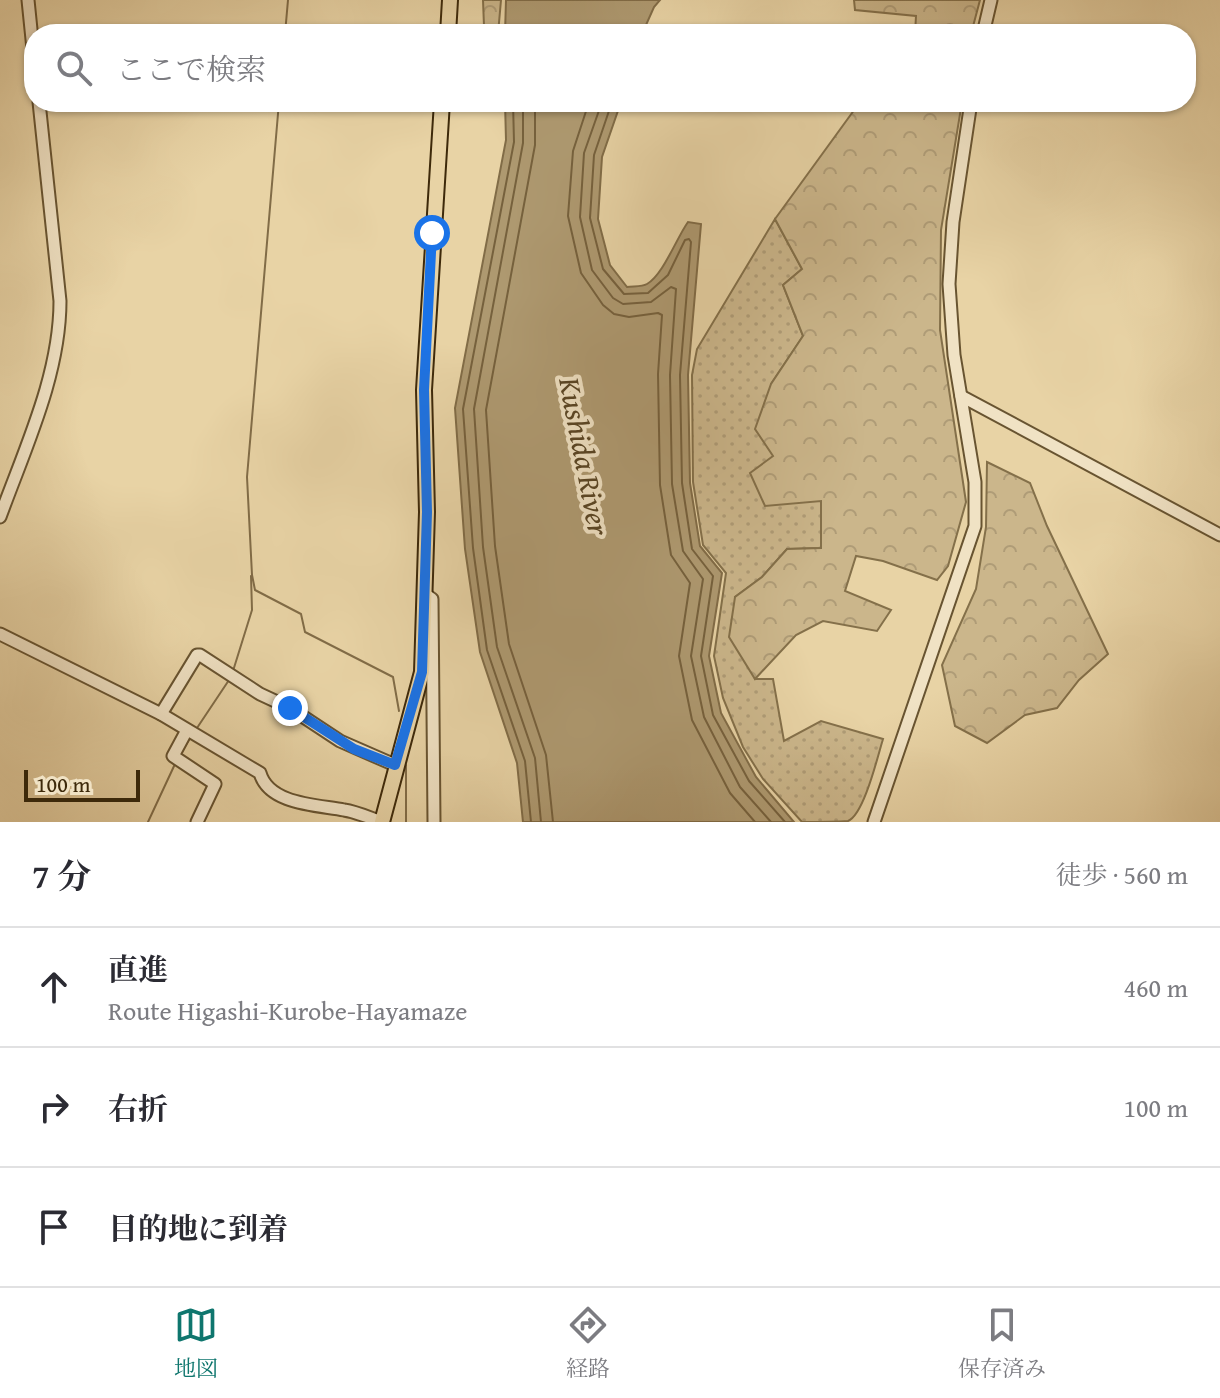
<!DOCTYPE html>
<html lang="ja">
<head>
<meta charset="utf-8">
<style>
  body { margin:0; font-family:"Gentium Book Plus","Noto Serif JP",serif; background:#f2f2f3; color:#2b2b33 }
  .scale { position:absolute; left:24px; bottom:20px; width:116px; box-sizing:border-box; padding-left:8px; border:4px solid #3d290a; border-top:0; font-size:22px; line-height:28px; white-space:nowrap; color:#3d290a; -webkit-text-stroke:6px #f0e2c4; paint-order:stroke }
  .stop { position:absolute; width:24px; height:24px; margin:-18px; border:6px solid #1a73e8; border-radius:50%; background:#fff }
  .stop.end { background:#1a73e8; border-color:#fff; box-shadow:0 2px 8px #0008 }
  .list { margin:0; padding:0; list-style:none }
  h2 { display:flex; justify-content:space-between; align-items:center; height:104px; margin:0; padding:0 32px; font-size:34px }
  h2 small { font-size:26px; font-weight:400; color:#7c7c81 }
  .list li { display:grid; grid-template-columns:52px 1fr auto; gap:24px; align-items:center; box-sizing:border-box; height:120px; padding:0 32px; border-top:2px solid #e1e1e2 }
  .list b { display:block; font-size:30px; white-space:nowrap }
  .list p { margin:0; font-size:26px; white-space:nowrap; color:#7c7c81 }
  .list em { font-size:26px; font-style:normal; color:#7c7c81 }
  .icon { flex:none; width:44px; height:44px; fill:none; stroke:currentColor; stroke-width:2; stroke-linecap:round; stroke-linejoin:round }
  .map { position:relative; flex:none; width:1220px; height:822px; overflow:hidden }
  .search { position:absolute; background:#fff; box-shadow:0 2px 6px #0004; left:24px; right:24px; top:24px; height:88px; display:flex; align-items:center; gap:20px; box-sizing:border-box; padding:0 28px; border-radius:32px; color:#7c7c81; font-size:30px }
  .sheet { height:464px; background:#fff }
  nav { display:flex; justify-content:space-around; align-items:center; box-sizing:border-box; height:112px; border-top:2px solid #e1e1e2; background:#fff; font-size:22px; color:#7c7c81 }
  nav a { display:grid; justify-items:center; gap:4px }
  nav .on { color:#0f766e }
  .map>svg:first-child { display:block }
  .grass { fill:url(#grass-dots); stroke:#84704a; stroke-width:2 }
  .forest { fill:url(#forest-crowns); stroke:#84704a; stroke-width:2 }
  .water { fill:#ae9970; stroke:#816c47; stroke-width:2 }
  .lines { fill:none; stroke-linecap:round; stroke-linejoin:round }
  .shore { stroke:#76613d; stroke-width:2 }
  .stream { stroke:#816c47; stroke-width:2 }
  .minor-casing { stroke:#685431; stroke-width:15 }
  .major-casing { stroke:#3d290a; stroke-width:18 }
  .minor { stroke:#f0e2c4; stroke-width:11 }
  .major { stroke:#e8d3a5; stroke-width:14 }
  .route { stroke:#1a73e8; stroke-width:10 }
  .labels { text-anchor:middle; dominant-baseline:central; stroke-width:8; stroke-linejoin:round; paint-order:stroke }
  .water-label { font-size:30px; font-style:italic; fill:#594524; stroke:#f0e2c4 }
</style>
</head>
<body>
<div class="map">
<svg width="1220" height="822" viewBox="0 0 1220 822">
  <defs>
    <pattern id="grass-dots" width="8" height="8" patternUnits="userSpaceOnUse" patternTransform="scale(2)"><rect width="8" height="8" fill="#cbb68b"/><path d="M2 2h.1M6 6h.1" fill="none" stroke="#af9c77" stroke-width="1.8" stroke-linecap="round"/></pattern>
    <pattern id="forest-crowns" width="20" height="18" patternUnits="userSpaceOnUse" patternTransform="scale(2)"><rect width="20" height="18" fill="#cbb68b"/><path d="M2 6a3 3 0 1 1 6 0M12 15a3 3 0 1 1 6 0" fill="none" stroke="#af9c77"/></pattern>
  </defs>
  <rect width="100%" height="100%" fill="#e8d3a5"/>
  <filter id="stains"><feTurbulence type="fractalNoise" baseFrequency=".0025" numOctaves="4"/><feColorMatrix values="0 0 0 0 .2 0 0 0 0 .09 0 0 0 0 .02 0 0 0 .5 -.17"/></filter>
  <radialGradient id="worn" r=".72"><stop offset=".6" stop-color="#630" stop-opacity="0"/><stop offset="1" stop-color="#630" stop-opacity=".3"/></radialGradient>
  <path class="grass" d="M 775,219 L 802,269 L 783,285 L 803,336 L 771,384 L 821,501 L 821,548 L 787,549 L 762,577 L 735,597 L 755,679 L 773,679 L 784,741 L 821,721 L 883,739 C 878,755 864,815 848,821 C 835,822 816,822 802,822 L 763,779 L 743,747 L 723,698 L 714,656 L 726,573 L 703,545 L 693,482 L 692,375 L 697,349 Z"/>
  <g class="forest">
    <path d="M 483,0 L 501,0 L 498,34 L 491,34 L 484,26 Z"/>
    <path d="M 854,0 L 980,0 L 971,34 L 915,34 L 916,16 L 855,10 Z"/>
    <path d="M 860,102 L 962,102 L 941,230 L 940,330 L 966,502 L 948,566 L 937,580 L 883,561 L 856,556 L 845,591 L 891,610 L 877,631 L 823,621 L 796,635 L 755,679 L 729,637 L 735,597 L 762,577 L 787,549 L 821,548 L 821,501 L 765,506 L 750,473 L 773,456 L 755,429 L 771,384 L 803,336 L 783,285 L 802,269 L 775,219 Z"/>
    <path d="M 987,462 L 1030,483 L 1047,526 L 1108,654 L 1079,680 L 1057,708 L 1025,715 L 987,743 L 955,726 L 942,665 L 976,589 L 986,527 Z"/>
  </g>
  <g class="water">
    <path d="M 506,0 L 660,0 L 654,7 L 642,34 L 505,34 Z"/>
    <path d="M 505,102 L 621,102 L 602,157 L 598,219 L 610,265 L 627,287 C 633,286 642,287 647,284 C 663,275 676,239 688,222 L 701,224 L 688,375 L 690,483 L 700,546 L 722,573 L 709,656 L 721,713 L 756,777 L 794,822 L 523,822 L 517,763 L 480,652 L 465,549 L 455,408 L 506,140 Z"/>
  </g>
  <g class="lines">
    <g class="shore">
      <path d="M 513,102 L 514,142 L 463,409 L 473,548 L 487,650 L 525,761 L 531,822"/>
      <path d="M 523,102 L 523,143 L 474,409 L 483,547 L 497,647 L 535,758 L 541,822"/>
      <path d="M 535,102 L 535,145 L 486,410 L 495,546 L 509,644 L 546,755 L 553,822"/>
      <path d="M 589,102 L 573,151 L 568,216 L 581,273 L 603,305 L 614,314 L 629,317 L 658,313 L 662,315 L 658,374 L 660,485 L 671,555 L 690,583 L 679,656 L 692,720 L 730,793 L 755,822"/>
      <path d="M 602,102 L 584,153 L 580,217 L 592,270 L 613,298 L 623,304 L 651,302 L 671,287 L 676,289 L 670,375 L 672,484 L 683,551 L 703,579 L 691,656 L 704,717 L 740,787 L 771,822"/>
      <path d="M 612,102 L 594,155 L 590,218 L 603,269 L 624,294 L 648,293 L 668,275 L 685,240 L 689,239 L 691,242 L 680,375 L 682,483 L 692,549 L 713,576 L 701,656 L 713,715 L 749,781 L 785,822"/>
    </g>
    <g class="stream">
      <path d="M 285,34 L 288,0"/>
      <path d="M 279,102 L 247,477 L 252,575 L 255,590 L 301,614 L 305,632 L 393,677 L 399,711"/>
      <path d="M 233,671 L 252,610 L 251,576"/>
      <path d="M 197,728 L 229,680"/>
      <path d="M 180,755 L 191,736"/>
      <path d="M 406,765 L 406,822"/>
      <path d="M 148,822 L 175,764"/>
    </g>
    <defs>
      <g id="minor">
        <path d="M 28,0 L 34,59"/>
        <path d="M 983,34 L 991,0"/>
        <path d="M 961,396 L 1220,535"/>
        <path d="M 0,517 C 25,448 60,375 60,301 L 39,102"/>
        <path d="M 425,594 L 432,599 L 434,822"/>
        <path d="M 0,634 L 161,714 L 260,773 C 269,805 319,805 344,810 C 357,812 370,818 382,822"/>
        <path d="M 161,714 L 197,655 L 200,655 L 260,694 L 290,708 L 340,741 L 395,765"/>
        <path d="M 187,730 L 173,756 L 215,784 L 197,822"/>
        <path d="M 874,822 L 975,526 L 975,482 L 954,355 L 949,284 L 953,222 L 971,102"/>
      </g>
      <g id="major">
        <path d="M 448,34 L 450,0"/>
        <path d="M 382,822 L 422,672 L 427,512 L 424,390 L 442,102"/>
      </g>
    </defs>
    <use href="#minor" class="minor-casing"/>
    <use href="#major" class="major-casing"/>
    <use href="#minor" class="minor"/>
    <use href="#major" class="major"/>
  </g>
  <g class="lines">
    <path class="route" d="M 290,708 L 354,749 L 395,765 L 422,672 L 427,512 L 424,390 L 432,233"/>
  </g>
  <g class="labels">
    <g class="water-label">
      <text transform="translate(585 456) rotate(79)">Kushida River</text>
    </g>
  </g>
  <rect width="100%" height="100%" filter="url(#stains)"/>
  <rect width="100%" height="100%" fill="url(#worn)"/>
</svg>
<div class="scale">100 m</div>
<div class="stop" style="left:432px;top:233px"></div>
<div class="stop end" style="left:290px;top:708px"></div>
<div class="search"><svg class="icon" aria-label="search" viewBox="0 0 24 24"><circle cx="10" cy="10" r="6"/><path d="M15 15l6 6"/></svg>ここで検索</div>
</div>
<section class="sheet">
<h2>7 分<small>徒歩 · 560 m</small></h2>
<ul class="list">
<li><svg class="icon" aria-label="ahead" viewBox="0 0 24 24"><path d="M12 20V5M6 11l6-6 6 6"/></svg><div><b>直進</b><p>Route Higashi-Kurobe-Hayamaze</p></div><em>460 m</em></li>
<li><svg class="icon" aria-label="right" viewBox="0 0 24 24"><path d="M7 20v-9h11M14 6l5 5-5 5"/></svg><div><b>右折</b></div><em>100 m</em></li>
<li><svg class="icon" aria-label="arrive" viewBox="0 0 24 24"><path d="M6 21V4h12l-3 4 3 4H6"/></svg><div><b>目的地に到着</b></div></li>
</ul>
</section>
<nav>
<a class="on"><svg class="icon" aria-label="map" viewBox="0 0 24 24"><path d="M3 6l6-2 6 2 6-2v14l-6 2-6-2-6 2zM9 4v14M15 6v14"/></svg>地図</a>
<a><svg class="icon" aria-label="directions" viewBox="0 0 24 24"><path d="M12 3l9 9-9 9-9-9zM9 14v-3h6M13 9l2 2-2 2"/></svg>経路</a>
<a><svg class="icon" aria-label="saved" viewBox="0 0 24 24"><path d="M7 4h10v16l-5-4-5 4z"/></svg>保存済み</a>
</nav>
</body>
</html>
